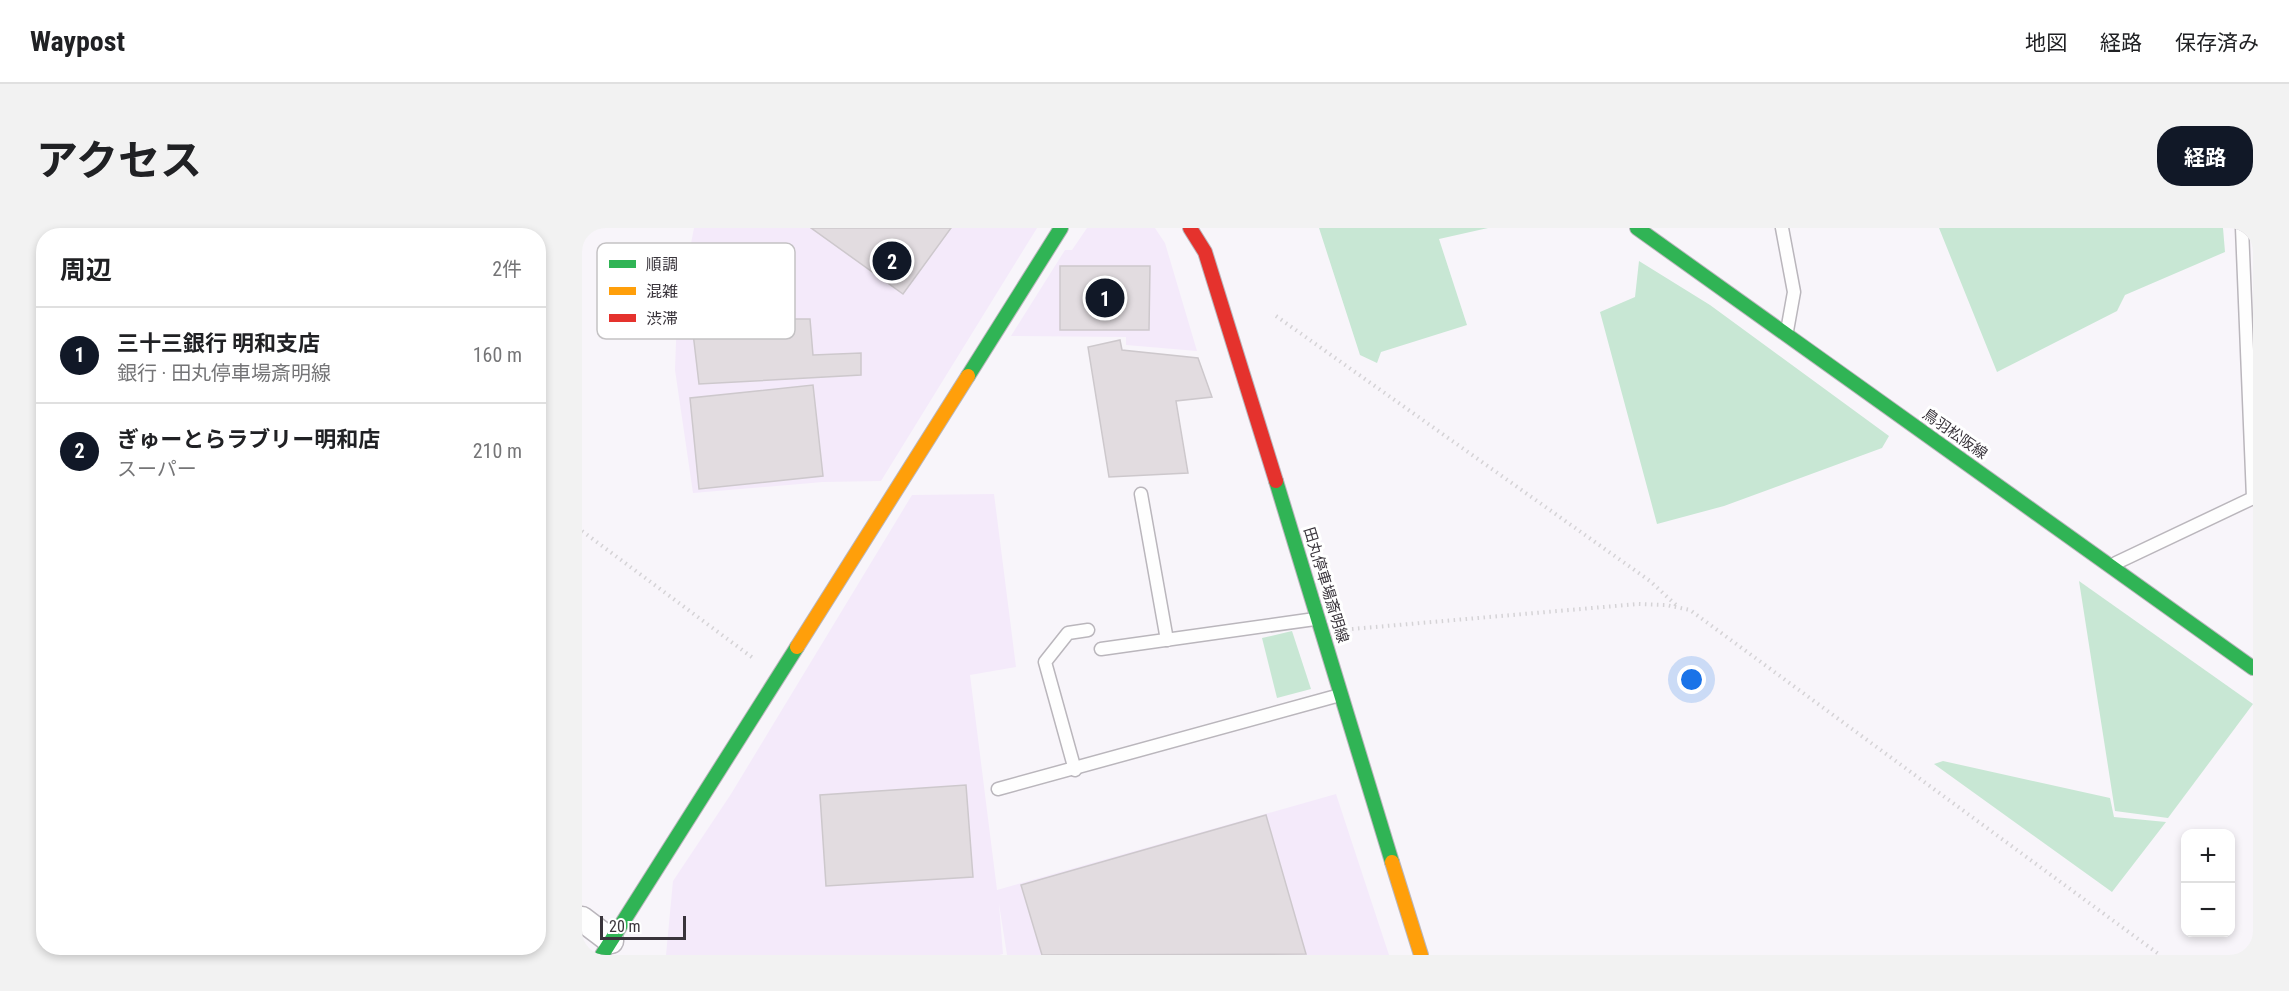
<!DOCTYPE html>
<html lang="ja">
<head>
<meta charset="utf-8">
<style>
  body { margin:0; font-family:"Roboto Condensed","Noto Sans JP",sans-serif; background:#f2f2f2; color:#202124 }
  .controls { position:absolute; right:18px; bottom:18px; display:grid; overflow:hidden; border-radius:12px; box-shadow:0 3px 9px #0003 }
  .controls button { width:54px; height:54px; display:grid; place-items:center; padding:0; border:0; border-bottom:2px solid #e0e0e0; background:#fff; color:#202124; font:30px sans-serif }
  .scale { position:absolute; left:18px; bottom:15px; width:86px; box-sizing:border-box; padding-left:6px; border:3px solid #39343b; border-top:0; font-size:16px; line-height:21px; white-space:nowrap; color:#39343b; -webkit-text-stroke:4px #fff; paint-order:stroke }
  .you { position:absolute; left:1110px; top:452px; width:21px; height:21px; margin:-15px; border:4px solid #fff; border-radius:50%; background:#1a73e8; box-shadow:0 0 0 9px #1a73e833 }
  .badge { display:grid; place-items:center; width:39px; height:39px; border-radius:50%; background:#111827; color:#fff; font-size:20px; font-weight:700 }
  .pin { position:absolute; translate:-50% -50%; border:3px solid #fff; box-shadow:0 2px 6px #0006 }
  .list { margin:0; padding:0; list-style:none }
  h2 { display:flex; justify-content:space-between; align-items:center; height:78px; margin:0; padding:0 24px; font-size:26px }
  h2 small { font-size:20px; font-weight:400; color:#757577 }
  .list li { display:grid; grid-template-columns:39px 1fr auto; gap:18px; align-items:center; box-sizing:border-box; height:96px; padding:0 24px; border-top:2px solid #e0e0e0 }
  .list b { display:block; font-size:22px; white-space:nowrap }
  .list p { margin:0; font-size:20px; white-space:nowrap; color:#757577 }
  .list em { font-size:20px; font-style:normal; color:#757577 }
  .map { position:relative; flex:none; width:1671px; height:727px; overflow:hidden; border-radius:24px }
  header { display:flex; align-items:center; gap:36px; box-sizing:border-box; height:84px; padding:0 30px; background:#fff; border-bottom:2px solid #e0e0e0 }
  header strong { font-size:28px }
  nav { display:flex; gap:33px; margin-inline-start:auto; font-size:21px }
  .intro { display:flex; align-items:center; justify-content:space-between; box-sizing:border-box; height:144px; padding:0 36px }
  h1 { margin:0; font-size:42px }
  .button { padding:15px 27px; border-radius:24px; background:#111827; color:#fff; font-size:21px; font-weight:700 }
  main { display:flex; gap:36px; padding:0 36px }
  aside { flex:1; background:#fff; border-radius:24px; box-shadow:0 3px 9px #0003 }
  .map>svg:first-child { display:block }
  .built { fill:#f4eafa }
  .green { fill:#c8e7d4 }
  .building { fill:#e2dce0; stroke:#cdc8cc; stroke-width:1.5 }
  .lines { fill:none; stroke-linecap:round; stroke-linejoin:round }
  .lane-casing { stroke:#bab6bc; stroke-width:15 }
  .street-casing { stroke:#bab6bc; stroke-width:27 }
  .fast-casing { stroke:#bab6bc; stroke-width:16 }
  .slow-casing { stroke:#bab6bc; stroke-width:16 }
  .jam-casing { stroke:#bab6bc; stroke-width:16 }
  .path { stroke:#d5d3d6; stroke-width:4; stroke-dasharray:1.5 4.5; stroke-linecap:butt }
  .lane { stroke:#fefefe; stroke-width:12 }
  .street { stroke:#fefefe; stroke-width:24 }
  .fast { stroke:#30b455; stroke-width:14 }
  .slow { stroke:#ff9f0a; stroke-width:14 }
  .jam { stroke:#e5322d; stroke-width:14 }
  .labels { text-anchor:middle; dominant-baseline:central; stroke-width:6; stroke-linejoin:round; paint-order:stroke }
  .street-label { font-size:15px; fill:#39343b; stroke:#fff }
  .key { fill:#fff; stroke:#c4c2c4; stroke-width:1.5 }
  .key-label { font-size:16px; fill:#39343b }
</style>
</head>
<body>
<header>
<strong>Waypost</strong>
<nav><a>地図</a><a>経路</a><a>保存済み</a></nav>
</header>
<div class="intro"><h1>アクセス</h1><a class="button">経路</a></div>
<main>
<aside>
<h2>周辺<small>2件</small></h2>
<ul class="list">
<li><span class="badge">1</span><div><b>三十三銀行 明和支店</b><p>銀行 · 田丸停車場斎明線</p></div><em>160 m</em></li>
<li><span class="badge">2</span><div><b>ぎゅーとらラブリー明和店</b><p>スーパー</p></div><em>210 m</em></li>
</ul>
</aside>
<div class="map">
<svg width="1671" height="727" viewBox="0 0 1671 727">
  <rect width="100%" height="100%" fill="#f8f5fa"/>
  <g class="built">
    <path d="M 112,0 L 455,0 L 299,253 L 241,254 L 111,265 L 93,142 L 95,87 Z"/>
    <path d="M 505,0 L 573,0 L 583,15 L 615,123 L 544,117 L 544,109 L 429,108 L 483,22 L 490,22 Z"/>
    <path d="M 412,266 L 434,439 L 388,447 L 415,662 L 754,566 L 807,727 L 425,727 L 417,676 L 421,726 L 417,727 L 84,727 L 91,653 L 149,566 L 330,267 Z"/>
  </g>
  <g class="green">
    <path d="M 737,0 L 906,0 L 857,11 L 885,97 L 799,124 L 795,135 L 778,127 Z"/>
    <path d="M 1357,0 L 1641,0 L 1643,24 L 1543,67 L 1535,83 L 1415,144 Z"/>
    <path d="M 1057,33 L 1128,77 L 1307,208 L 1300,220 L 1142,278 L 1075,296 L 1018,84 L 1053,69 Z"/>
    <path d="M 1497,353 L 1671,476 L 1586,590 L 1533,583 Z"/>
    <path d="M 710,403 L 729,461 L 695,470 L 680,410 Z"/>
    <path d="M 1361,533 L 1528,570 L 1532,589 L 1584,594 L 1530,664 L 1352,536 Z"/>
  </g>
  <g class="building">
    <path d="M 229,0 L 369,0 L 321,66 Z"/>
    <path d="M 478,38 L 568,38 L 567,102 L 478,102 Z"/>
    <path d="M 161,91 L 228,91 L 231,127 L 279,125 L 279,147 L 117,156 L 111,105 L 161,98 Z"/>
    <path d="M 538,112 L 540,122 L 616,130 L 630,169 L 594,173 L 606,245 L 527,249 L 506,119 Z"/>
    <path d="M 231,157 L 241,248 L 117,261 L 108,170 Z"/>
    <path d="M 384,557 L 391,649 L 244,658 L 238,567 Z"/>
    <path d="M 684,587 L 724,726 L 460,727 L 439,657 Z"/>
  </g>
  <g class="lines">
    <defs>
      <g id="lane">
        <path d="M 1200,0 L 1212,64 L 1205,103"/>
        <path d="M 559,266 L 585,412"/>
        <path d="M 1534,335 L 1671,270 L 1660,0"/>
        <path d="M 519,421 L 733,391"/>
        <path d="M 493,542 L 463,434 L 486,405 L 506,402"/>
        <path d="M 416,561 L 758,467"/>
      </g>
      <path id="street" d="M 0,691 L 29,713"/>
      <g id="fast">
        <path d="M 1055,0 L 1671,440"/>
        <path d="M 386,148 L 479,0"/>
        <path d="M 694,253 L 810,634"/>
        <path d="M 20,727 L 215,419"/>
      </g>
      <g id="slow">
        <path d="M 215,419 L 386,148"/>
        <path d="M 810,634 L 839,727"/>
      </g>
      <path id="jam" d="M 608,0 L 623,24 L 694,253"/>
    </defs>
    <use href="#lane" class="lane-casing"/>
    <use href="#street" class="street-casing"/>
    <use href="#fast" class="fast-casing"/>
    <use href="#slow" class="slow-casing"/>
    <use href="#jam" class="jam-casing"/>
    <g class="path">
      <path d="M 694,88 L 1068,353 L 1094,377"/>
      <path d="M 0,303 L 171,430"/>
      <path d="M 770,401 L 1056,376 L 1084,377 L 1108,382 L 1578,727"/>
    </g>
    <use href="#lane" class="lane"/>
    <use href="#street" class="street"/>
    <use href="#fast" class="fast"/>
    <use href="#slow" class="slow"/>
    <use href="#jam" class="jam"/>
  </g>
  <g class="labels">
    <g class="street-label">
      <text transform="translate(1373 206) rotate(35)">鳥羽松阪線</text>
      <text transform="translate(744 357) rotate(73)">田丸停車場斎明線</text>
    </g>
  </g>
  <rect x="15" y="15" width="198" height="96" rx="9" class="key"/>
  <rect x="27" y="32" width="27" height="8" fill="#30b455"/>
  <rect x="27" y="59" width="27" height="8" fill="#ff9f0a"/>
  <rect x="27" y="86" width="27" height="8" fill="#e5322d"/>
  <g class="key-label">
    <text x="64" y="42">順調</text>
    <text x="64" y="69">混雑</text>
    <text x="64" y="96">渋滞</text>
  </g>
</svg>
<div class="controls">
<button>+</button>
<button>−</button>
</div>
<div class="scale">20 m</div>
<div class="you"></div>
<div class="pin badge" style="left:523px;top:70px">1</div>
<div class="pin badge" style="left:310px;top:33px">2</div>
</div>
</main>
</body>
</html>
